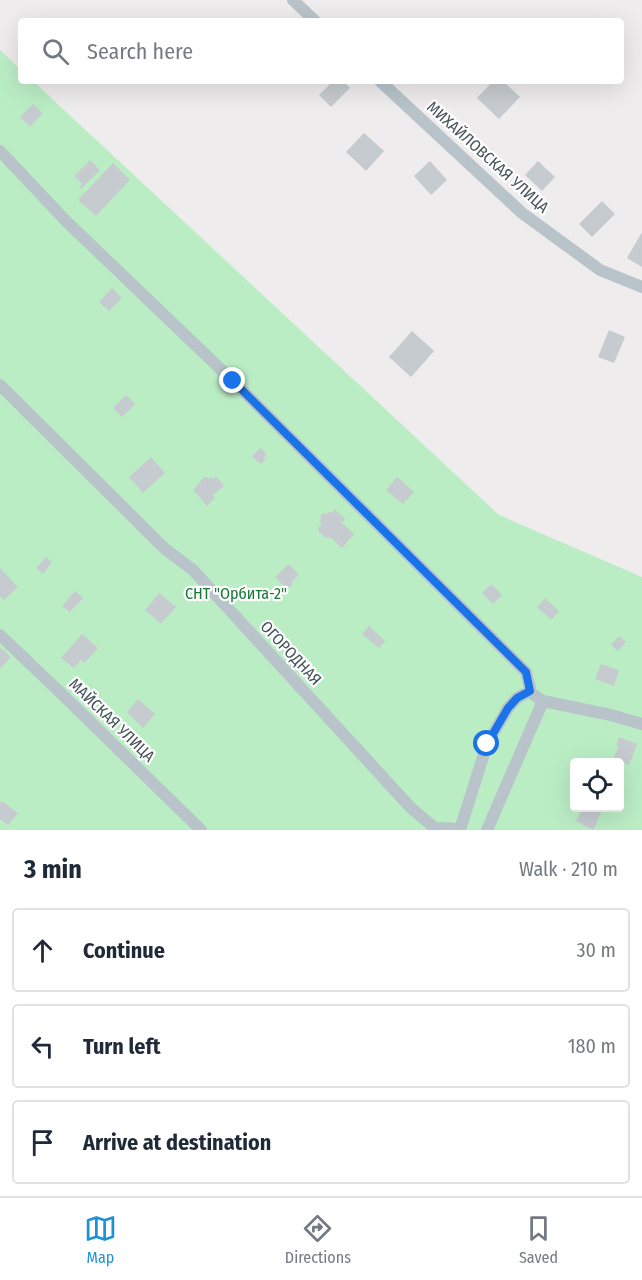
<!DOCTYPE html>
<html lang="en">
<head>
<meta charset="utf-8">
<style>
  body { margin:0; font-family:"Fira Sans Condensed",sans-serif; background:#f2f2f3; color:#1f2937 }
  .controls { position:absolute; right:18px; bottom:18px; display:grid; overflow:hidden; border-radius:6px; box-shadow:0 6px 24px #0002 }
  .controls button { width:54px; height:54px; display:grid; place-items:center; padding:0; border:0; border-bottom:2px solid #e0e1e3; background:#fff; color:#1f2937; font:30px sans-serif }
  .stop { position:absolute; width:18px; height:18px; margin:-14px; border:4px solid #1a73e8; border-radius:50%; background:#fff }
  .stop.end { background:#1a73e8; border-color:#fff; box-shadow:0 2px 6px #0008 }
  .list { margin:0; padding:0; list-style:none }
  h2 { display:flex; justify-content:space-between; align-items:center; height:78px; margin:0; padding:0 24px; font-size:26px }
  h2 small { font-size:20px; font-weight:400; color:#747a83 }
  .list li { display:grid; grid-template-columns:39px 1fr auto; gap:18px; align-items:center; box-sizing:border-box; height:84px; margin:0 12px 12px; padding:0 12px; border:2px solid #e0e1e3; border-radius:6px }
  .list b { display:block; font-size:22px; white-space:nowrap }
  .list em { font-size:20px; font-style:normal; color:#747a83 }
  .icon { flex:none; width:33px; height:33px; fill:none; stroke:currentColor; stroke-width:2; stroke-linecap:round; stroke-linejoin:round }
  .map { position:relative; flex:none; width:642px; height:830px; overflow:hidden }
  .search { position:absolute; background:#fff; box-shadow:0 6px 24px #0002; left:18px; right:18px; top:18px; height:66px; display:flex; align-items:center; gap:15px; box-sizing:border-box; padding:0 21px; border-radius:6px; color:#747a83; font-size:22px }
  .sheet { height:366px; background:#fff }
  nav { display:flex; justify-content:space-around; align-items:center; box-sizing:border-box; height:84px; border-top:2px solid #e0e1e3; background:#fff; font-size:16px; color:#747a83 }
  nav a { display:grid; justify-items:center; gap:3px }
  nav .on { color:#1e92d7 }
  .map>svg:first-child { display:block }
  .green { fill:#bbedc5; fill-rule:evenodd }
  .building { fill:#c6cbcf }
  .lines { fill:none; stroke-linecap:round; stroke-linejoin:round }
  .minor { stroke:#b8c4c9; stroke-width:12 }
  .route { stroke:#1a73e8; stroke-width:8 }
  .labels { text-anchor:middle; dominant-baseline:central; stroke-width:4.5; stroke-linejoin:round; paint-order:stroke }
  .street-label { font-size:16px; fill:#455359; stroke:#fff }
  .park-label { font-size:16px; fill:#197736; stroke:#fff }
</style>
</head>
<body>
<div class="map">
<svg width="642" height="830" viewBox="0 0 642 830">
  <rect width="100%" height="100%" fill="#efeced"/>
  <path class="green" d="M 0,50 L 21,70 L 21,81 L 33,81 L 499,515 L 642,577 L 642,830 L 0,830 ZM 574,762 L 620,762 L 620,808 L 574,808 Z"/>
  <g class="building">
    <path d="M 333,81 L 343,81 L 350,88 L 331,107 L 319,95 Z"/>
    <path d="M 493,81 L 503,81 L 520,97 L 499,119 L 477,98 Z"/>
    <path d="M 33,104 L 43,113 L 30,127 L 20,117 Z"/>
    <path d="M 364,133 L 384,151 L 366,171 L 346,152 Z"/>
    <path d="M 90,160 L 100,170 L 81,189 L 79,187 L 82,184 L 74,176 Z"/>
    <path d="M 430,161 L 447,180 L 431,195 L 414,176 Z"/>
    <path d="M 538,161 L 555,177 L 542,191 L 525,175 Z"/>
    <path d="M 113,163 L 130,180 L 96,216 L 78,200 Z"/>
    <path d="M 602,201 L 615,214 L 592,237 L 579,224 Z"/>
    <path d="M 642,232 L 642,267 L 627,258 Z"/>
    <path d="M 112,288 L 122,298 L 109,311 L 99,302 Z"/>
    <path d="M 609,330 L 625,337 L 614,363 L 598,357 Z"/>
    <path d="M 412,331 L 434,351 L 411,377 L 389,357 Z"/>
    <path d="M 126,395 L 135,404 L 122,417 L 113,408 Z"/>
    <path d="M 260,448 L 267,454 L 264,457 L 266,459 L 261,464 L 252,457 Z"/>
    <path d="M 151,457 L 165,473 L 143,493 L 129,477 Z"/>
    <path d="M 216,476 L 224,486 L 213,495 L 215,498 L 207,506 L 193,490 L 204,477 L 207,477 L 209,479 L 211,477 L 213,479 Z"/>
    <path d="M 397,477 L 414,492 L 403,504 L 386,490 Z"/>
    <path d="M 335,509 L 345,519 L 342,523 L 354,534 L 342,548 L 330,537 L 325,538 L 318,531 L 319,527 L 322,524 L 319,522 L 321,521 L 320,516 L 323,513 L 327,514 L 329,511 L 331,513 Z"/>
    <path d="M 46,557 L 52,562 L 43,574 L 36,568 Z"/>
    <path d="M 289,564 L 299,575 L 291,582 L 293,584 L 287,589 L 275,577 Z"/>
    <path d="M 0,568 L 18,587 L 4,600 L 0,596 Z"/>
    <path d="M 491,584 L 502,595 L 493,604 L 482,593 Z"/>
    <path d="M 75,591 L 83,598 L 70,612 L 62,606 Z"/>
    <path d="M 159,593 L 176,607 L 161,624 L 145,610 Z"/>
    <path d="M 545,598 L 559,611 L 551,620 L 537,607 Z"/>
    <path d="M 369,626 L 385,641 L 379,648 L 362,634 Z"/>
    <path d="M 82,634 L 98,648 L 84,663 L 81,660 L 74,668 L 61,658 Z"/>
    <path d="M 619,636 L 626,642 L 618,651 L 611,645 Z"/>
    <path d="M 0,647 L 11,657 L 0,669 Z"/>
    <path d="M 601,664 L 619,670 L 614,686 L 595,679 Z"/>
    <path d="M 138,699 L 155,714 L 143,728 L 127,712 Z"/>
    <path d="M 619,737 L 637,744 L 629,765 L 613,759 L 619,746 L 616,745 Z"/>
    <path d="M 2,801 L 18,813 L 8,825 L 0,819 L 0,803 Z"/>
    <path d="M 583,808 L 603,808 L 593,830 L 576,821 Z"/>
  </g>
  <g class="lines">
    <g class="minor">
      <path d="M 293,0 L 315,21"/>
      <path d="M 380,81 L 522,213 L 600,270 L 642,287"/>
      <path d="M 0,151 L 67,222 L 233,381 L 526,672 L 531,693 L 543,701 L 611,715 L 642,724"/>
      <path d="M 0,385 L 164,548 L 193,570 L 411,808 L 435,828 L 460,829"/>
      <path d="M 0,635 L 68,700 L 201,830"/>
      <path d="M 460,830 L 487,744 L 508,708 L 517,698 L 530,691"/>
      <path d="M 487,830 L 543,701"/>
    </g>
  </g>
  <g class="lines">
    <path class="route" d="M 233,381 L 526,672 L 530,691 L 517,698 L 508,708 L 487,744"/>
  </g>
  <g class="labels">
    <g class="street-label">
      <text transform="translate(488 157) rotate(42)">МИХАЙЛОВСКАЯ УЛИЦА</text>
      <text transform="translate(291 653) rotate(47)">ОГОРОДНАЯ</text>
      <text transform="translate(112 720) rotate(44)">МАЙСКАЯ УЛИЦА</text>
    </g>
    <g class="park-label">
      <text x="236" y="593">СНТ "Орбита-2"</text>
    </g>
  </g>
</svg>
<div class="controls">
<button><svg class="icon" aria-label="locate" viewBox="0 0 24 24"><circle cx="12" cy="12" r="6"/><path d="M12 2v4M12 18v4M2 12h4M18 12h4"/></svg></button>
</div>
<div class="stop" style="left:487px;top:744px"></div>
<div class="stop end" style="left:233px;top:381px"></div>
<div class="search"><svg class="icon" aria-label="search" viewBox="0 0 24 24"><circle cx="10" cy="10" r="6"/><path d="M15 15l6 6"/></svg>Search here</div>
</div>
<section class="sheet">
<h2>3 min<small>Walk · 210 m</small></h2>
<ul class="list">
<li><svg class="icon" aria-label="ahead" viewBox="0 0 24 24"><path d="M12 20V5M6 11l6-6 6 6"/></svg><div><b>Continue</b></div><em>30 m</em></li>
<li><svg class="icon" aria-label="left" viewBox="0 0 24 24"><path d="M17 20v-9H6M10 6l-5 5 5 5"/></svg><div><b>Turn left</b></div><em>180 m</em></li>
<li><svg class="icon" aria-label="arrive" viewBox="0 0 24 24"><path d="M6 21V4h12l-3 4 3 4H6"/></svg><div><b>Arrive at destination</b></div></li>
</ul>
</section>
<nav>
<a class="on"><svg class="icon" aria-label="map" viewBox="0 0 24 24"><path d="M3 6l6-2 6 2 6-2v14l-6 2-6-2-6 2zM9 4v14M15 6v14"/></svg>Map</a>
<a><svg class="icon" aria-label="directions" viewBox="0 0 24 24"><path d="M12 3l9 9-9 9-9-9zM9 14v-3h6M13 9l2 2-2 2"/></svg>Directions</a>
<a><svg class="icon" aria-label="saved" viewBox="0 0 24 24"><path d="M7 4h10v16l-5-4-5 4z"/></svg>Saved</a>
</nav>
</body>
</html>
